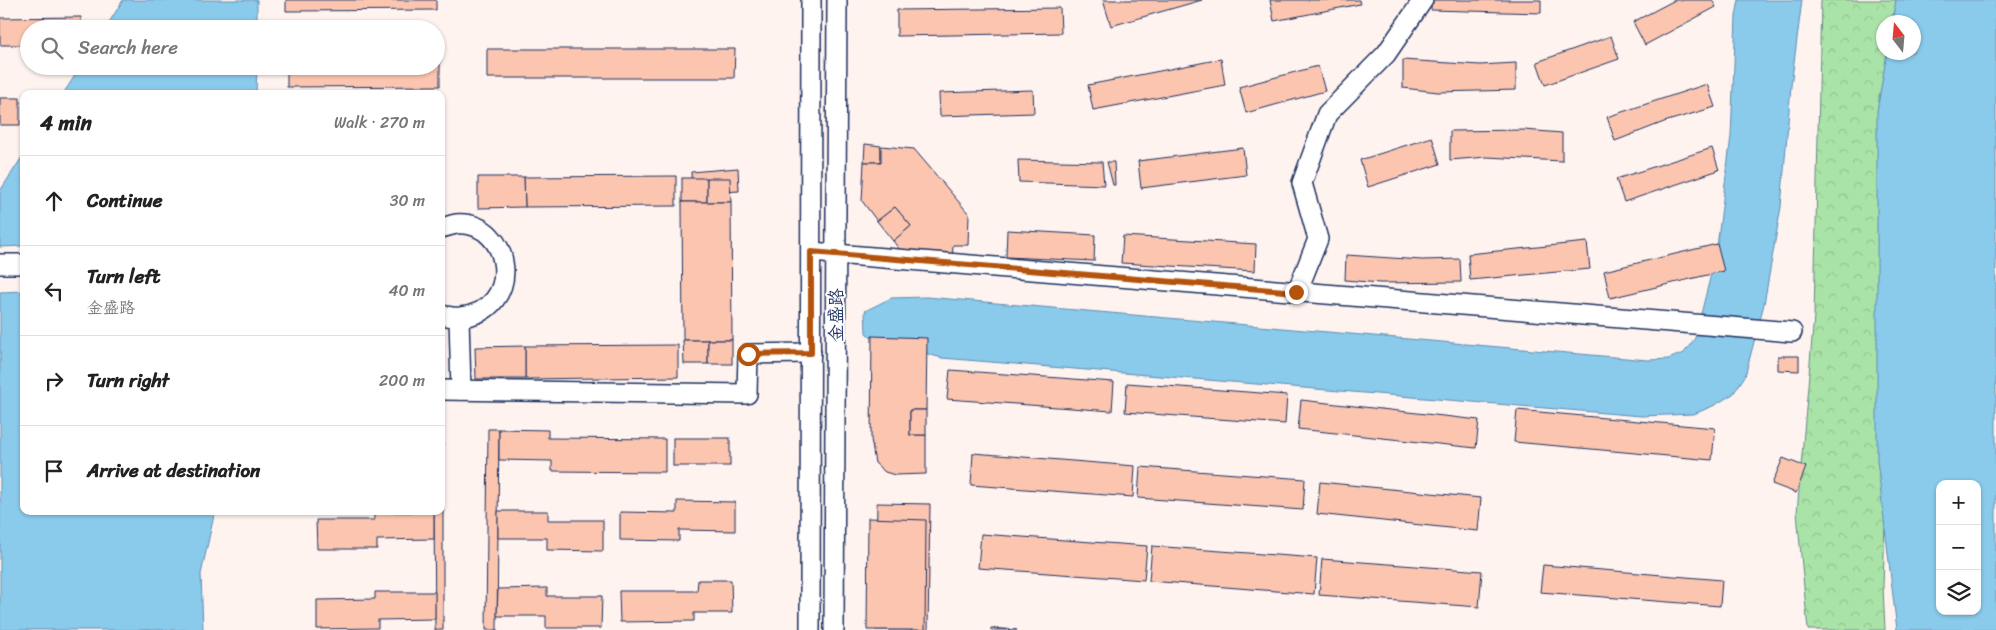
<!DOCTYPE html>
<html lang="en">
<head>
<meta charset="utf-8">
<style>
  body { margin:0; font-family:Sriracha,"LXGW WenKai TC",sans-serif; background:#f2f2f2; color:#222 }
  .controls { position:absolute; right:15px; bottom:15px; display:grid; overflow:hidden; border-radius:10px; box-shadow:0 1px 4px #0004 }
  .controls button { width:45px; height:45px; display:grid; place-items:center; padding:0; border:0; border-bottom:1px solid #e0e0e0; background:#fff; color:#222; font:25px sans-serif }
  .compass { position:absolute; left:1876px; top:15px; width:45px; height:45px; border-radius:50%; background:#fff; box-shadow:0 1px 4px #0004; rotate:344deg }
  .stop { position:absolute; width:15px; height:15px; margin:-11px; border:4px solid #b45309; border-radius:50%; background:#fff }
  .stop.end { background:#b45309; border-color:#fff; box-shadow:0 1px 5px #0008 }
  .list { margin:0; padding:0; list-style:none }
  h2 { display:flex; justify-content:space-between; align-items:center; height:65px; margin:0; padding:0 20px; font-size:21px }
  h2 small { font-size:16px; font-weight:400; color:#767676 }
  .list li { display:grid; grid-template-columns:32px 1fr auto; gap:15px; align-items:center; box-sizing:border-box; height:90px; padding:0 20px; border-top:1px solid #e0e0e0 }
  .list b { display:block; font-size:19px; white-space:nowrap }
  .list p { margin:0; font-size:16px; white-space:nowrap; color:#767676 }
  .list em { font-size:16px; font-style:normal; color:#767676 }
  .icon { flex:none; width:28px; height:28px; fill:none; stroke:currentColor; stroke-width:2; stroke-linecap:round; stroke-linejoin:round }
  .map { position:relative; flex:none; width:1996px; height:630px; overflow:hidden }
  .search { position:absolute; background:#fff; box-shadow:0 1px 4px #0004; left:20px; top:20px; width:425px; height:55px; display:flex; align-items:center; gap:12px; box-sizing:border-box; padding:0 18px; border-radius:28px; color:#767676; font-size:19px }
  .panel { position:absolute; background:#fff; box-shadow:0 1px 4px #0004; left:20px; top:90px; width:425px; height:425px; border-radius:10px }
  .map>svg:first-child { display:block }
  .forest { fill:url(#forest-crowns); stroke:#628982 }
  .water { fill:#8acaeb; stroke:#5e8cb3; fill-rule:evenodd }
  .building { fill:#fcc5b0; stroke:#1b2f5e }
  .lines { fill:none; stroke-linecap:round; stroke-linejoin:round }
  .minor-casing { stroke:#1b2f5e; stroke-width:22 }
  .minor { stroke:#fff; stroke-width:19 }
  .route { stroke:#b45309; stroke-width:6 }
  .labels { text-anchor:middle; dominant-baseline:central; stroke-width:4; stroke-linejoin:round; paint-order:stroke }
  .street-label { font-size:18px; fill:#1b2f5e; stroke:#fff }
</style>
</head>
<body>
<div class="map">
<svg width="1996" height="630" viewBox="0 0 1996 630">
  <defs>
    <pattern id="forest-crowns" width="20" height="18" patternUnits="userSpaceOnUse" patternTransform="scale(1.25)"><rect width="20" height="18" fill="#aae3a7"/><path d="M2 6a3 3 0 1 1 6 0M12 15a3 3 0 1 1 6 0" fill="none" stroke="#92c392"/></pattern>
  </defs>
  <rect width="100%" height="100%" fill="#fef3ef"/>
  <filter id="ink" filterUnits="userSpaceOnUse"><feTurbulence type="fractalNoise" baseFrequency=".02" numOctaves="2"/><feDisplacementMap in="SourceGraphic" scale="10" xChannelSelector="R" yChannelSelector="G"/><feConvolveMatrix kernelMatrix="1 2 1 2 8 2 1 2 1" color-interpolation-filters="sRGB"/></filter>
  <g filter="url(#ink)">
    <path class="forest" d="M 1821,0 L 1896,0 L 1896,22 L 1884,22 L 1884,52 L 1896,53 L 1895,199 L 1883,587 L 1885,630 L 1808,630 L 1797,513 L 1814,316 Z"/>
    <g class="water">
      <path d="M 123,0 L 257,0 L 257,29 L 105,29 Z"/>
      <path d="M 1739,0 L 1802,0 L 1791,86 L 1781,207 L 1764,304 L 1745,376 L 1733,394 L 1713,406 L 1694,414 L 1641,416 L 942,358 L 873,339 L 866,333 L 865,311 L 891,298 L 927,297 L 1648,360 L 1668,359 L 1684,353 L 1695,338 L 1716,254 L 1731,136 L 1736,16 Z"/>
      <path d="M 1896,0 L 1996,0 L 1996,630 L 1897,630 L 1877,460 L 1877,111 L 1887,53 L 1914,52 L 1914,22 L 1892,22 ZM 1940,484 L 1977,484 L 1977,611 L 1940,611 Z"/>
      <path d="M 81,66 L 257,66 L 256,94 L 63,94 Z"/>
      <path d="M 24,154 L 24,246 L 0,247 L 0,191 Z"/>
      <path d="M 24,291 L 24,511 L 215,511 L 201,574 L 203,630 L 0,630 L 0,292 Z"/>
    </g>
    <g class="building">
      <path d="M 286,0 L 436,0 L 436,10 L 286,11 Z"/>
      <path d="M 1103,0 L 1202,0 L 1111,26 Z"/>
      <path d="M 1270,0 L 1359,0 L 1360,4 L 1274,21 Z"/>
      <path d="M 1431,0 L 1541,0 L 1541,13 L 1431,10 Z"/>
      <path d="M 1675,0 L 1712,0 L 1716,7 L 1645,45 L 1633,22 Z"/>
      <path d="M 1060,8 L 1061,33 L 897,36 L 897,10 Z"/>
      <path d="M 81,17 L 81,29 L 29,29 L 29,45 L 0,45 L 0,18 Z"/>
      <path d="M 1611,36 L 1619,59 L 1545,85 L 1537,62 Z"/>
      <path d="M 487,49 L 735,49 L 734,78 L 487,78 Z"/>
      <path d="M 436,57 L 440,57 L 440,86 L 287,87 L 287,66 L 436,66 Z"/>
      <path d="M 1221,59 L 1225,85 L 1093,110 L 1088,85 Z"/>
      <path d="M 1403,60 L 1480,65 L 1516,63 L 1516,90 L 1438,92 L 1403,88 Z"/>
      <path d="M 1318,66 L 1325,91 L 1246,113 L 1239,87 Z"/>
      <path d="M 1707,84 L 1715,107 L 1664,122 L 1615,141 L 1607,117 Z"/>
      <path d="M 1033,90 L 1034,113 L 940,116 L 939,93 Z"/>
      <rect x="0" y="98" width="20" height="27"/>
      <path d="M 1524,130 L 1562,133 L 1562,161 L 1487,157 L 1450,160 L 1450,131 Z"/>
      <path d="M 1432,137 L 1440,164 L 1368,187 L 1360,160 Z"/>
      <path d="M 865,144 L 881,146 L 881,162 L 864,162 Z"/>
      <path d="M 881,146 L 914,149 L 969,214 L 968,245 L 953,245 L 952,262 L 908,260 L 893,241 L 911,226 L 895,207 L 877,221 L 862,201 L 864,162 L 881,162 Z"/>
      <path d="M 1243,148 L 1246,175 L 1141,188 L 1138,161 Z"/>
      <path d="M 1712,148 L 1719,170 L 1624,202 L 1616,179 Z"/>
      <path d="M 1018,160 L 1102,162 L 1104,185 L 1019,182 Z"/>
      <path d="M 1107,162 L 1114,162 L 1115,185 L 1113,185 Z"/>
      <path d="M 738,168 L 739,191 L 692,194 L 691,172 Z"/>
      <path d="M 676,176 L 676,206 L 525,207 L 524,177 Z"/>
      <path d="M 478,177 L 524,177 L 525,207 L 478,208 Z"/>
      <rect x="682" y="178" width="25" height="24"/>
      <path d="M 707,178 L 730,178 L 731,202 L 707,202 Z"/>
      <path d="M 682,202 L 731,202 L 732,340 L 683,340 Z"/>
      <path d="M 895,207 L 911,226 L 893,241 L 877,221 Z"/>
      <path d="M 1007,230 L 1095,235 L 1094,261 L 1006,257 Z"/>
      <path d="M 1123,236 L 1256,244 L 1255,271 L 1121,263 Z"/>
      <path d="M 1587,242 L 1590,269 L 1470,280 L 1468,254 Z"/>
      <path d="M 1717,244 L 1724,271 L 1610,298 L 1604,271 Z"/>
      <path d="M 1346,255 L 1422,260 L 1460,259 L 1461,282 L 1380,283 L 1345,280 Z"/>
      <path d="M 872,336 L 927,338 L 926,410 L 910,410 L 910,435 L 926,435 L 926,474 L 895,475 L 885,472 L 875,463 L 871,439 Z"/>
      <path d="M 683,340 L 708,340 L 708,364 L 684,364 Z"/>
      <rect x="708" y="340" width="24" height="24"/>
      <path d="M 678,345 L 678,377 L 525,379 L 525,346 Z"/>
      <path d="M 525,346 L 525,379 L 476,379 L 475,347 Z"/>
      <path d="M 1778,356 L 1799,356 L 1799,371 L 1778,370 Z"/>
      <path d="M 950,370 L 1114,382 L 1112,411 L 947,399 Z"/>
      <path d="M 1127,383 L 1287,395 L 1285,424 L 1125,412 Z"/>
      <path d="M 1301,400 L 1479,420 L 1476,448 L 1298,429 Z"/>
      <rect x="910" y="410" width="16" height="25"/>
      <path d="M 1517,410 L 1715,428 L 1712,460 L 1514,442 Z"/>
      <path d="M 488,429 L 499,429 L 497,630 L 486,630 Z"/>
      <path d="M 499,429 L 548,430 L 548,438 L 665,439 L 665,472 L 552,471 L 552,461 L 499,460 Z"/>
      <path d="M 441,431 L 443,431 L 443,630 L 435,630 L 434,511 L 441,511 Z"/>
      <rect x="673" y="438" width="57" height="28"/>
      <path d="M 973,453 L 1135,466 L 1133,497 L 971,485 Z"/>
      <path d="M 1783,458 L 1806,467 L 1796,493 L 1772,484 Z"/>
      <path d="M 1140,467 L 1305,479 L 1303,510 L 1138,498 Z"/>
      <path d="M 1320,482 L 1481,498 L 1478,531 L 1317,514 Z"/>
      <path d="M 677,501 L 735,502 L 735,531 L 679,530 L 679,541 L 620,540 L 620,512 L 677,513 Z"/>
      <path d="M 877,503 L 930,504 L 928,630 L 875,630 Z"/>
      <path d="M 498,511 L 548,511 L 548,520 L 603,520 L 603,551 L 547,550 L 547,538 L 498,538 Z"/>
      <path d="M 374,512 L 434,512 L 434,539 L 377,540 L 377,549 L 317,549 L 316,520 L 374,520 Z"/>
      <path d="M 868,518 L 926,520 L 925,630 L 867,630 Z"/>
      <path d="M 981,534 L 1147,546 L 1144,580 L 978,568 Z"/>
      <path d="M 1152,546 L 1317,558 L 1314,594 L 1149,581 Z"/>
      <path d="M 1322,559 L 1482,571 L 1479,607 L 1319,595 Z"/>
      <path d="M 1543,565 L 1722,580 L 1720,606 L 1540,592 Z"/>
      <path d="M 698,580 L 731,580 L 732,613 L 694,613 L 694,621 L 620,622 L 619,591 L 697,591 Z"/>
      <path d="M 547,588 L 547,596 L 602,596 L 601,628 L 546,628 L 546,616 L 497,616 L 498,589 Z"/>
      <path d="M 375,592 L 435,592 L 435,619 L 378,620 L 378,628 L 317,629 L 317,600 L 375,599 Z"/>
      <path d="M 991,628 L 1017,630 L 991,630 Z"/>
    </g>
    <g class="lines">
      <defs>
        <g id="minor">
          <path d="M 441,228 C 446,227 451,225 456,224 C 514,220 524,312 460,317 C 454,318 447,316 441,315"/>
          <path d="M 811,252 L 1792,332"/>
          <path d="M 0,264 L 24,264"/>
          <path d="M 1297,292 L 1318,239 L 1302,183 L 1327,114 L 1386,54 L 1423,0"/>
          <path d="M 459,318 L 461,390"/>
          <path d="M 441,390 L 747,394 L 748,354 L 811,353"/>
          <path d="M 810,630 L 811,0"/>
          <path d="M 834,630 L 837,0"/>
        </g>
      </defs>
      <use href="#minor" class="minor-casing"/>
      <use href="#minor" class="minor"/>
    </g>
  </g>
  <g class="lines" filter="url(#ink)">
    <path class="route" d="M 748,354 L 811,353 L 811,252 L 1296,292"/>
  </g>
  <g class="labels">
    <g class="street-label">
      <text transform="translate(836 315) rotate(-90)">金盛路</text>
    </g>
  </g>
</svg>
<div class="controls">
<button>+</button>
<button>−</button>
<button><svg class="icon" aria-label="layers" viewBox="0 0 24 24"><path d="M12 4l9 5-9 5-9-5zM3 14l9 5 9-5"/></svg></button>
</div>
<svg class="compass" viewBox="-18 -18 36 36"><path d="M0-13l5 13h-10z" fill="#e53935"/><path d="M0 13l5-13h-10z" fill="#767676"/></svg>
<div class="stop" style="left:748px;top:354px"></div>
<div class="stop end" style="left:1296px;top:292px"></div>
<div class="search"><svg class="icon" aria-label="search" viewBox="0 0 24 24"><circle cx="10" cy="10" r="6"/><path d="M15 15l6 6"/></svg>Search here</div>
<section class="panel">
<h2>4 min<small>Walk · 270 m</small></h2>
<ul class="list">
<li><svg class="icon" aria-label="ahead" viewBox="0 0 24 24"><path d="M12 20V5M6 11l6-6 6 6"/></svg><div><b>Continue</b></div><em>30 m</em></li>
<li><svg class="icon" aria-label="left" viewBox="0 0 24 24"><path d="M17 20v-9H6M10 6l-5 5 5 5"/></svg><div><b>Turn left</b><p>金盛路</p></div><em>40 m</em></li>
<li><svg class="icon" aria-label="right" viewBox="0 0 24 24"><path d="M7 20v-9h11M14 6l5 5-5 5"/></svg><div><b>Turn right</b></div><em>200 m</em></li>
<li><svg class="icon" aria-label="arrive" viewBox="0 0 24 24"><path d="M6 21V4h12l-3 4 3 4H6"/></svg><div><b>Arrive at destination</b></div></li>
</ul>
</section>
</div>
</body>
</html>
